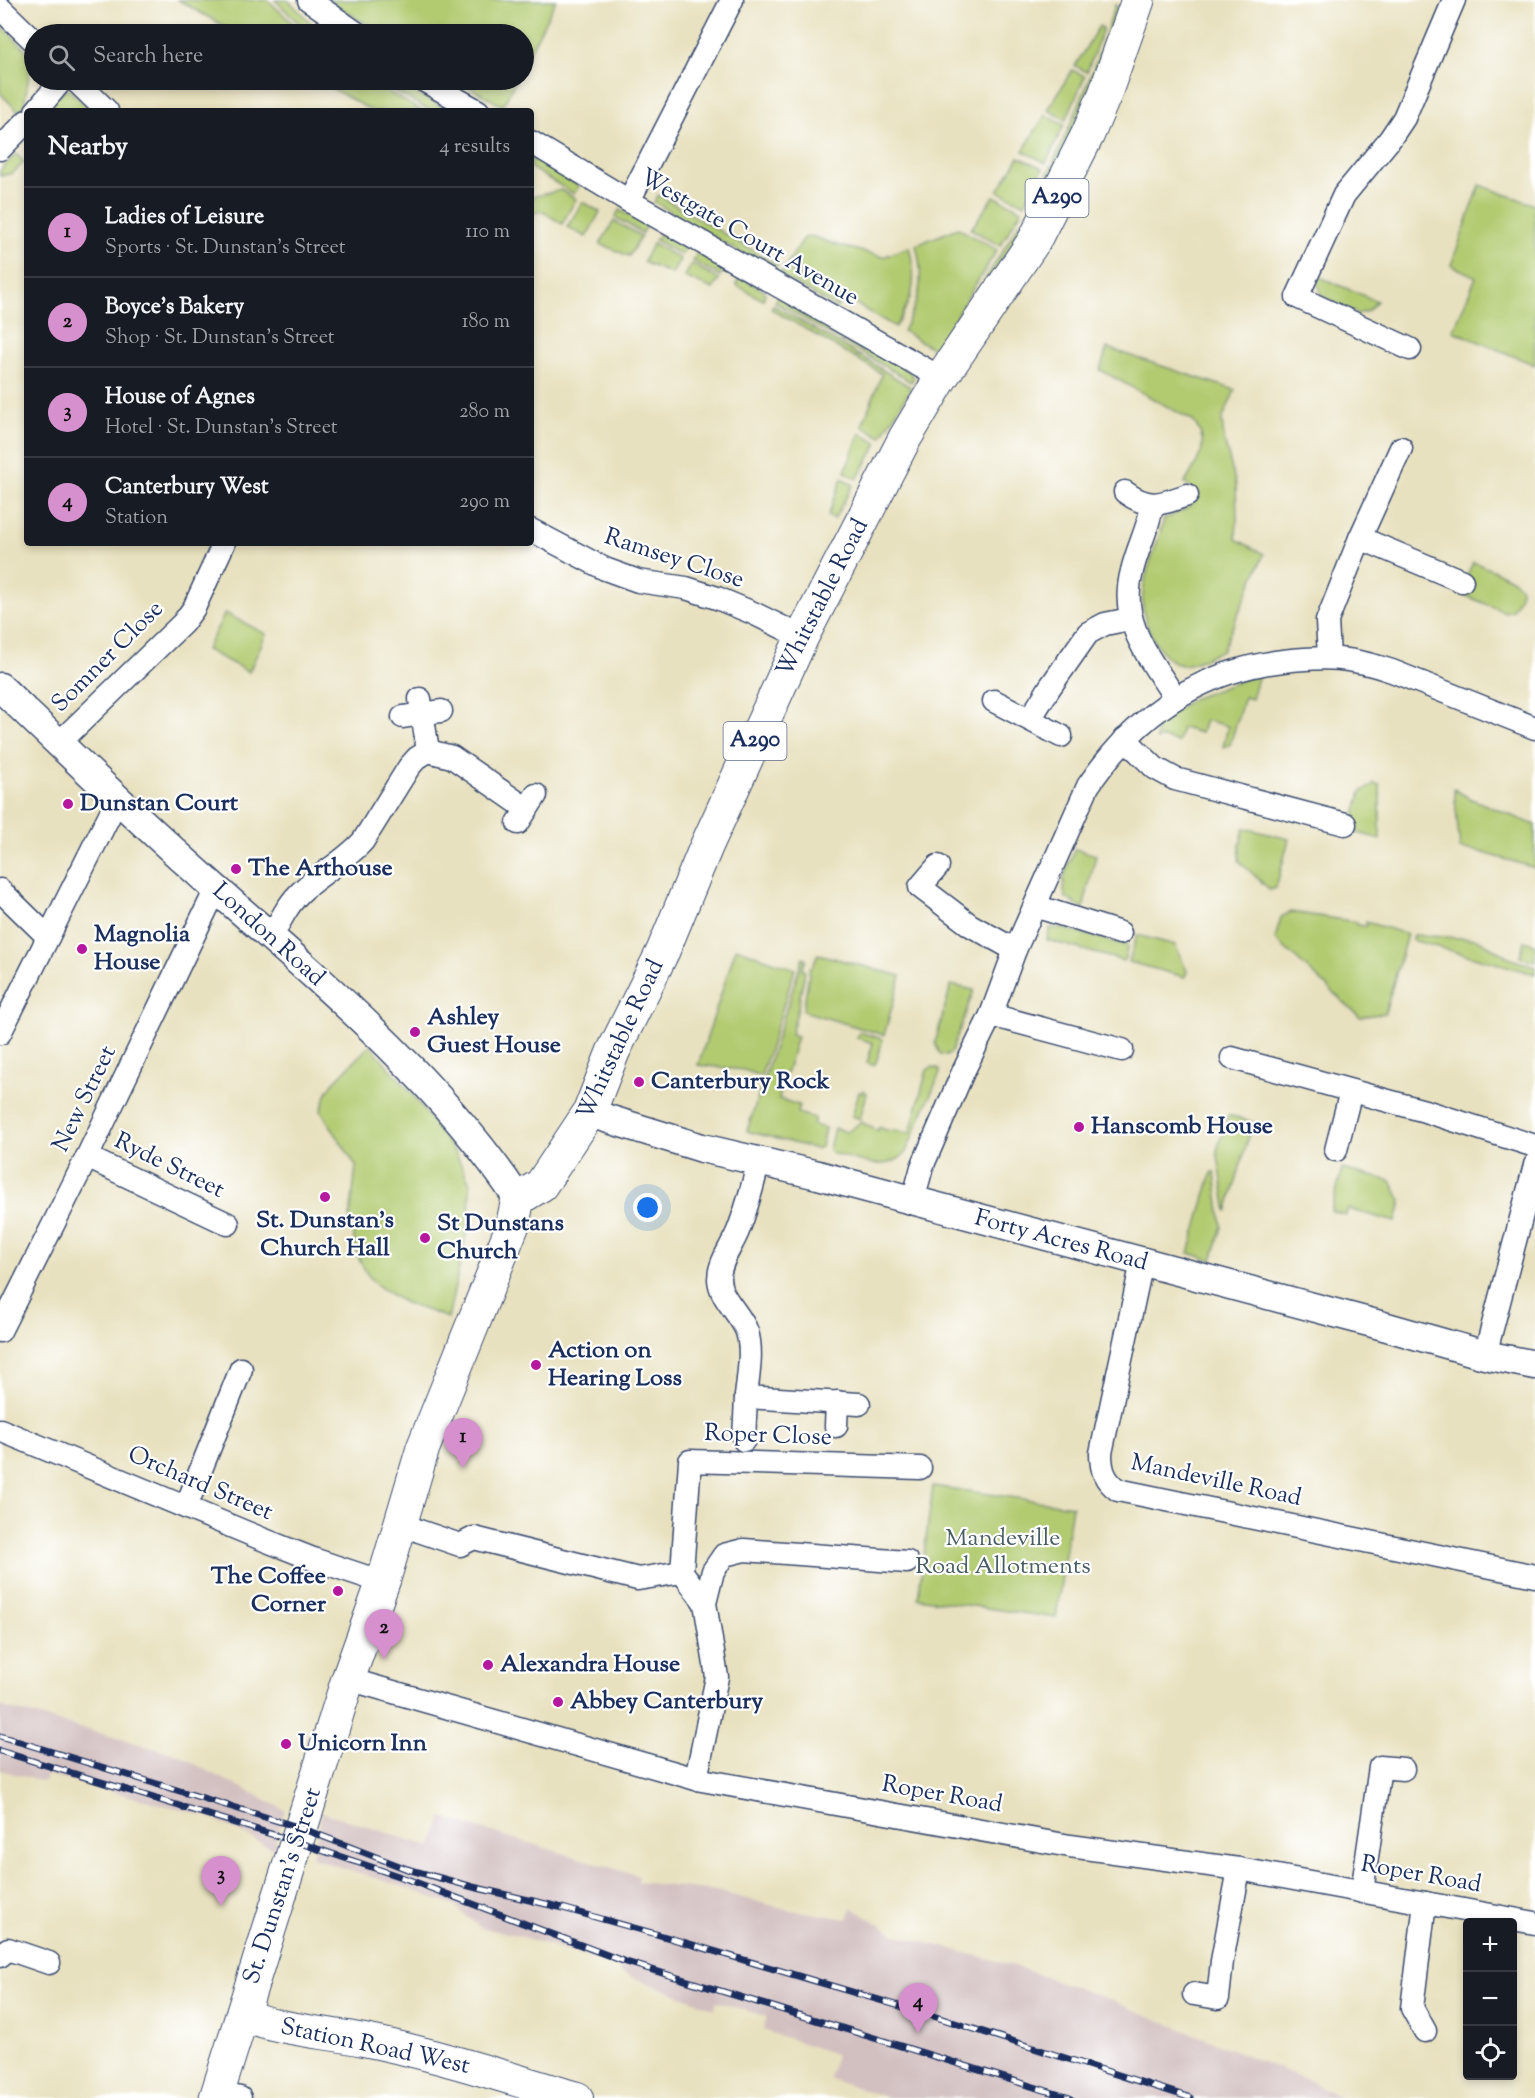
<!DOCTYPE html>
<html lang="en">
<head>
<meta charset="utf-8">
<style>
  body { margin:0; font-family:"Sorts Mill Goudy",serif; background:#242831; color:#f1f3f6 }
  .controls { position:absolute; right:18px; bottom:18px; display:grid; overflow:hidden; border-radius:6px; box-shadow:0 3px 9px #0003 }
  .controls button { width:54px; height:54px; display:grid; place-items:center; padding:0; border:0; border-bottom:2px solid #363941; background:#171b24; color:#f1f3f6; font:30px sans-serif }
  .you { position:absolute; left:648px; top:1208px; width:21px; height:21px; margin:-15px; border:4px solid #fff; border-radius:50%; background:#1a73e8; box-shadow:0 0 0 9px #1a73e833 }
  .badge { display:grid; place-items:center; width:39px; height:39px; border-radius:50%; background:#d690ce; color:#111; font-size:20px; font-weight:700 }
  .pin { position:absolute; translate:-50% -50px; filter:drop-shadow(0 2px 3px #0008) }
  .pin::after { content:''; position:absolute; top:32px; width:21px; height:18px; background:inherit; clip-path:polygon(0 0,100% 0,50% 100%) }
  .list { margin:0; padding:0; list-style:none }
  h2 { display:flex; justify-content:space-between; align-items:center; height:78px; margin:0; padding:0 24px; font-size:26px }
  h2 small { font-size:20px; font-weight:400; color:#9ea1a6 }
  .list li { display:grid; grid-template-columns:39px 1fr auto; gap:18px; align-items:center; box-sizing:border-box; height:90px; padding:0 24px; border-top:2px solid #363941 }
  .list b { display:block; font-size:22px; white-space:nowrap }
  .list p { margin:0; font-size:20px; white-space:nowrap; color:#9ea1a6 }
  .list em { font-size:20px; font-style:normal; color:#9ea1a6 }
  .icon { flex:none; width:33px; height:33px; fill:none; stroke:currentColor; stroke-width:2; stroke-linecap:round; stroke-linejoin:round }
  .map { position:relative; flex:none; width:1535px; height:2098px; overflow:hidden }
  .search { position:absolute; background:#171b24; box-shadow:0 3px 9px #0003; left:24px; top:24px; width:510px; height:66px; display:flex; align-items:center; gap:15px; box-sizing:border-box; padding:0 21px; border-radius:33px; color:#9ea1a6; font-size:22px }
  .panel { position:absolute; background:#171b24; box-shadow:0 3px 9px #0003; left:24px; top:108px; width:510px; height:438px; border-radius:6px }
  .map>svg:first-child { display:block }
  .industrial { fill:#d2bfc0 }
  .green { fill:#b2cb71; stroke:#667d68; stroke-width:1.5 }
  .lines { fill:none; stroke-linecap:round; stroke-linejoin:round }
  .minor-casing { stroke:#3a4a6d; stroke-width:25 }
  .tertiary-casing { stroke:#3a4a6d; stroke-width:31 }
  .secondary-casing { stroke:#3a4a6d; stroke-width:34 }
  .primary-casing { stroke:#3a4a6d; stroke-width:35 }
  .minor { stroke:#fff; stroke-width:22 }
  .tertiary { stroke:#fff; stroke-width:28 }
  .secondary { stroke:#fff; stroke-width:32 }
  .primary { stroke:#fff; stroke-width:33 }
  .rail-casing { stroke:#1b2f5e; stroke-width:7 }
  .rail { stroke:#fff; stroke-width:4.5; stroke-dasharray:14; stroke-linecap:butt }
  .poi-dot { fill:#b5179e; stroke:#fff; stroke-width:2 }
  .labels { text-anchor:middle; dominant-baseline:central; stroke-width:4.5; stroke-linejoin:round; paint-order:stroke }
  .shield { fill:#fff; stroke:#5f6d8e; stroke-width:1.5 }
  .shield-label { font-size:22px; font-weight:bold; fill:#1b2f5e }
  .street-label { font-size:24px; fill:#1b2f5e; stroke:#fff }
  .poi-label { font-size:24px; font-weight:bold; fill:#1b2f5e; stroke:#fff; text-anchor:start }
  .park-label { font-size:24px; fill:#485e64; stroke:#fff }
</style>
</head>
<body>
<div class="map">
<svg width="1535" height="2098" viewBox="0 0 1535 2098">
  <rect width="100%" height="100%" fill="#fff"/>
  <filter id="ink" filterUnits="userSpaceOnUse"><feTurbulence type="fractalNoise" baseFrequency=".0167" numOctaves="2"/><feDisplacementMap in="SourceGraphic" scale="12" xChannelSelector="R" yChannelSelector="G"/><feConvolveMatrix kernelMatrix="1 2 1 2 8 2 1 2 1" color-interpolation-filters="sRGB"/></filter>
  <filter id="wash" filterUnits="userSpaceOnUse"><feTurbulence type="fractalNoise" baseFrequency=".008" numOctaves="4" result="noise"/><feDisplacementMap in="SourceGraphic" scale="24" xChannelSelector="R" yChannelSelector="G"/><feGaussianBlur stdDeviation="1.35" result="paint"/><feColorMatrix in="noise" values="0 0 0 0 0 0 0 0 0 0 0 0 0 0 0 0 0 1.4 0 .05"/><feComposite in="paint" operator="in"/></filter>
  <g filter="url(#wash)">
    <rect width="100%" height="100%" fill="#e8e1bf"/>
    <g class="industrial">
      <path d="M 0,1706 L 179,1755 L 211,1773 L 249,1791 L 285,1810 L 273,1849 L 207,1816 L 47,1775 L 44,1782 L 0,1770 Z"/>
      <path d="M 322,1812 L 431,1847 L 442,1817 L 639,1876 L 638,1882 L 716,1891 L 790,1910 L 848,1919 L 851,1907 L 897,1935 L 1012,1965 L 1100,1996 L 1310,2081 L 1341,2098 L 889,2098 L 829,2079 L 835,2054 L 763,2030 L 767,2017 L 716,2001 L 715,2009 L 619,1972 L 618,1966 L 516,1935 L 481,1928 L 454,1906 L 404,1887 L 312,1858 Z"/>
    </g>
    <g class="green">
      <path d="M 178,0 L 268,0 L 304,34 L 238,34 Z"/>
      <path d="M 275,0 L 288,0 L 322,34 L 310,34 Z"/>
      <path d="M 328,0 L 556,0 L 524,63 L 524,34 L 382,34 Z"/>
      <path d="M 1115,5 L 1119,7 C 1098,74 1070,139 1038,202 L 1035,200 C 1066,137 1095,73 1115,5 Z"/>
      <path d="M 0,24 L 32,56 L 24,106 L 18,111 L 0,93 Z"/>
      <path d="M 1099,26 L 1103,28 L 1087,72 L 1075,66 Z"/>
      <path d="M 1072,70 L 1085,76 L 1066,120 L 1048,110 Z"/>
      <path d="M 317,80 L 367,80 L 422,111 L 372,111 Z"/>
      <path d="M 375,80 L 394,80 L 448,111 L 430,111 Z"/>
      <path d="M 456,80 L 516,80 L 503,106 Z"/>
      <path d="M 65,90 L 69,90 L 92,111 L 40,111 Z"/>
      <path d="M 1045,115 L 1064,125 L 1046,163 L 1023,151 Z"/>
      <path d="M 16,154 L 24,162 L 13,173 L 0,176 L 0,170 Z"/>
      <path d="M 1019,157 L 1043,168 L 1025,204 L 998,191 Z"/>
      <path d="M 531,158 L 579,186 L 574,194 L 531,168 Z"/>
      <path d="M 1480,185 L 1535,205 L 1535,365 L 1453,331 L 1476,277 L 1451,265 Z"/>
      <path d="M 561,190 L 576,199 L 562,224 L 542,211 L 531,214 L 531,197 Z"/>
      <path d="M 658,195 L 778,265 L 774,272 L 654,202 Z"/>
      <path d="M 994,196 L 1022,210 L 1000,246 L 971,229 Z"/>
      <path d="M 583,202 L 600,212 L 586,237 L 567,227 Z"/>
      <path d="M 620,210 L 645,225 L 646,227 L 642,233 L 615,217 Z"/>
      <path d="M 614,221 L 641,236 L 629,256 L 600,244 Z"/>
      <path d="M 1020,223 L 1024,225 L 948,348 L 944,346 Z"/>
      <path d="M 958,228 L 997,250 L 936,348 L 932,348 L 903,331 C 920,298 925,281 916,245 Z"/>
      <path d="M 660,233 L 685,248 L 681,255 L 655,240 Z"/>
      <path d="M 811,236 L 837,245 L 883,257 L 909,247 C 918,281 914,297 895,327 L 787,264 L 804,238 Z"/>
      <path d="M 653,243 L 680,259 L 672,274 L 643,262 Z"/>
      <path d="M 698,252 L 725,268 L 720,276 L 693,261 Z"/>
      <path d="M 692,264 L 719,279 L 713,289 L 684,277 Z"/>
      <path d="M 784,267 L 841,300 L 837,308 L 783,277 L 781,272 Z"/>
      <path d="M 1317,276 L 1377,301 L 1368,311 L 1357,314 L 1322,296 L 1317,281 Z"/>
      <path d="M 740,277 L 763,290 L 765,293 L 763,300 L 736,285 Z"/>
      <path d="M 778,297 L 863,343 L 859,351 L 775,302 Z"/>
      <path d="M 773,305 L 857,354 L 855,358 L 771,309 Z"/>
      <path d="M 866,345 L 907,369 L 914,378 L 911,382 L 861,352 Z"/>
      <path d="M 1107,348 L 1235,390 L 1222,420 L 1224,439 L 1236,485 L 1237,516 L 1236,539 L 1264,554 L 1222,651 C 1209,654 1197,665 1183,665 C 1172,664 1164,655 1158,646 C 1126,599 1152,566 1164,519 L 1184,510 L 1193,503 L 1193,491 L 1185,483 C 1198,459 1213,444 1192,420 L 1100,370 Z"/>
      <path d="M 859,355 L 910,387 L 910,390 L 881,437 L 862,426 L 882,374 L 857,359 Z"/>
      <path d="M 860,433 L 878,443 L 857,479 L 845,472 Z"/>
      <path d="M 842,478 L 853,485 L 834,519 L 828,516 Z"/>
      <path d="M 1473,562 C 1482,566 1520,579 1521,589 C 1522,595 1515,605 1512,610 L 1505,612 L 1459,593 Z"/>
      <path d="M 225,613 L 266,634 L 249,672 L 206,650 Z"/>
      <path d="M 1259,674 L 1252,699 L 1244,697 L 1230,745 L 1223,747 L 1228,726 L 1205,720 L 1201,733 L 1182,728 L 1178,742 L 1163,738 L 1156,740 L 1157,725 L 1192,699 Z"/>
      <path d="M 1374,783 L 1380,785 L 1380,839 L 1351,831 L 1361,792 L 1373,785 Z"/>
      <path d="M 1454,789 L 1469,798 L 1535,825 L 1535,868 L 1477,851 L 1460,849 Z"/>
      <path d="M 1244,828 L 1289,839 L 1276,888 L 1270,890 L 1239,861 L 1240,845 Z"/>
      <path d="M 1075,849 L 1096,855 L 1083,909 L 1066,898 C 1059,880 1068,866 1075,849 Z"/>
      <path d="M 1291,912 L 1357,922 L 1357,925 L 1366,926 L 1366,922 L 1407,934 L 1385,1013 L 1360,1017 L 1275,939 L 1281,917 Z"/>
      <path d="M 1050,928 L 1062,928 L 1128,946 L 1124,961 L 1047,940 Z"/>
      <path d="M 1137,935 L 1175,945 L 1187,971 L 1185,977 L 1129,962 Z"/>
      <path d="M 1413,935 L 1477,939 L 1514,960 L 1535,966 L 1535,974 L 1412,940 Z"/>
      <path d="M 1524,941 L 1535,944 L 1535,961 L 1520,957 Z"/>
      <path d="M 736,948 L 795,969 L 761,1076 L 744,1070 L 698,1065 Z"/>
      <path d="M 818,954 L 901,976 L 884,1035 L 803,1011 L 810,967 L 812,967 Z"/>
      <path d="M 803,957 L 806,959 L 802,969 L 805,971 L 797,1012 L 791,1034 L 797,1036 L 779,1099 L 799,1105 L 797,1113 L 815,1118 L 813,1125 L 825,1128 L 821,1147 L 816,1149 L 747,1131 Z"/>
      <path d="M 951,985 L 974,990 L 951,1053 L 946,1055 L 940,1054 L 935,1043 Z"/>
      <path d="M 859,1032 L 883,1039 L 876,1063 L 873,1065 L 867,1063 L 873,1043 L 857,1038 Z"/>
      <path d="M 370,1045 L 408,1089 L 456,1154 L 470,1183 L 469,1223 L 448,1318 L 403,1302 L 375,1284 L 365,1271 L 357,1254 L 350,1218 L 356,1166 L 321,1111 L 327,1092 L 333,1083 Z"/>
      <path d="M 932,1067 L 939,1069 L 940,1073 L 906,1152 C 887,1175 856,1159 831,1153 L 829,1149 L 834,1128 L 847,1132 L 861,1122 L 878,1131 L 879,1127 L 886,1130 L 910,1133 L 927,1070 Z"/>
      <path d="M 863,1090 L 867,1093 L 860,1119 L 852,1116 L 859,1092 L 862,1093 Z"/>
      <path d="M 1228,1115 L 1253,1122 L 1227,1212 L 1217,1150 Z"/>
      <path d="M 1342,1169 L 1391,1181 L 1401,1201 L 1396,1222 L 1348,1209 L 1346,1215 L 1331,1211 Z"/>
      <path d="M 1212,1172 L 1215,1173 L 1222,1227 L 1212,1260 L 1189,1253 Z"/>
      <path d="M 933,1486 L 1072,1506 L 1056,1618 L 918,1598 Z"/>
    </g>
  </g>
  <g filter="url(#ink)">
    <g class="lines">
      <defs>
        <g id="minor">
          <path d="M 309,0 L 358,34"/>
          <path d="M 0,8 L 34,41"/>
          <path d="M 75,80 L 107,111"/>
          <path d="M 423,80 L 478,111"/>
          <path d="M 36,111 L 62,80"/>
          <path d="M 531,142 L 629,201 L 941,378"/>
          <path d="M 0,149 L 27,121"/>
          <path d="M 629,201 L 732,0"/>
          <path d="M 1410,349 L 1297,297 L 1344,195 L 1390,139 L 1404,118 L 1454,0"/>
          <path d="M 1125,492 C 1149,510 1161,504 1187,495"/>
          <path d="M 1152,505 C 1149,528 1137,548 1132,571 C 1118,622 1149,657 1175,698"/>
          <path d="M 531,530 L 605,569 L 638,581 L 686,588 L 717,598 L 753,613 L 802,637"/>
          <path d="M 1360,538 L 1462,581"/>
          <path d="M 1329,657 L 1327,621 L 1360,538 L 1401,448"/>
          <path d="M 420,699 L 428,751"/>
          <path d="M 994,701 L 1061,736"/>
          <path d="M 403,717 L 441,711"/>
          <path d="M 1030,719 L 1050,687 L 1088,633 L 1105,624 L 1130,619"/>
          <path d="M 1125,739 L 1155,768 L 1175,779 L 1345,824"/>
          <path d="M 59,743 L 183,623 L 194,608 L 224,543"/>
          <path d="M 518,823 L 536,795"/>
          <path d="M 938,866 L 920,887 L 970,925 L 1015,950"/>
          <path d="M 0,890 L 48,937"/>
          <path d="M 1035,906 L 1120,933"/>
          <path d="M 272,936 C 281,919 289,902 304,889 C 323,872 346,860 363,841 L 409,767 L 417,758 L 428,751 L 452,757 L 527,809"/>
          <path d="M 991,1015 L 1122,1050"/>
          <path d="M 0,1033 L 117,800"/>
          <path d="M 1232,1058 L 1425,1111 L 1535,1146"/>
          <path d="M 1336,1150 L 1351,1091"/>
          <path d="M 87,1157 L 228,1224"/>
          <path d="M 759,1160 C 753,1185 747,1208 738,1231 C 732,1246 719,1262 719,1279 C 720,1299 741,1314 747,1332 C 753,1351 748,1376 746,1397 L 859,1404"/>
          <path d="M 913,1200 L 922,1167 L 963,1072 L 991,1015 L 1015,950 L 1088,786 C 1135,716 1198,671 1283,661 C 1326,656 1351,657 1392,671 L 1535,728"/>
          <path d="M 1142,1262 L 1101,1453 C 1101,1469 1104,1480 1118,1490 L 1535,1576"/>
          <path d="M 0,1331 L 87,1157 L 216,889"/>
          <path d="M 1485,1355 L 1535,1165"/>
          <path d="M 836,1426 L 837,1402"/>
          <path d="M 0,1430 L 262,1539 L 313,1559 L 382,1582"/>
          <path d="M 744,1440 L 746,1397"/>
          <path d="M 186,1507 L 241,1369"/>
          <path d="M 401,1523 L 419,1531 L 460,1545 L 474,1538 L 638,1579 L 682,1572"/>
          <path d="M 705,1603 L 682,1572 L 690,1461 L 920,1468"/>
          <path d="M 348,1679 L 696,1779 L 1070,1846 L 1239,1869 L 1535,1923"/>
          <path d="M 696,1779 L 717,1677 L 705,1603 L 713,1571 L 724,1555 L 744,1550 L 907,1562"/>
          <path d="M 1362,1892 L 1380,1767 L 1403,1769"/>
          <path d="M 0,1956 L 8,1949 L 49,1963"/>
          <path d="M 1194,1994 L 1218,1998 L 1222,1961 L 1239,1869"/>
          <path d="M 1425,2031 L 1412,2008 L 1425,1903"/>
          <path d="M 218,2093 L 240,2098"/>
        </g>
        <g id="tertiary">
          <path d="M 0,687 C 71,755 141,823 215,888 C 322,982 439,1080 518,1199"/>
          <path d="M 589,1113 L 702,1148 L 818,1175 L 1380,1325 L 1485,1355 L 1535,1365"/>
        </g>
        <path id="secondary" d="M 243,2015 C 282,2030 324,2032 364,2040 C 436,2054 507,2078 577,2098"/>
        <path id="primary" d="M 216,2098 L 348,1679 L 384,1579 L 423,1448 L 512,1227 L 518,1199 L 541,1185 L 589,1113 L 613,1052 L 663,951 L 706,847 L 802,637 L 905,438 L 941,378 L 1034,241 L 1088,134 L 1105,94 L 1138,0"/>
      </defs>
      <use href="#minor" class="minor-casing"/>
      <use href="#tertiary" class="tertiary-casing"/>
      <use href="#secondary" class="secondary-casing"/>
      <use href="#primary" class="primary-casing"/>
      <use href="#minor" class="minor"/>
      <use href="#tertiary" class="tertiary"/>
      <use href="#secondary" class="secondary"/>
      <use href="#primary" class="primary"/>
      <defs>
        <g id="rail">
          <path d="M 0,1736 L 301,1828 L 407,1869 L 473,1887 L 559,1907 L 656,1934 L 930,2015 L 1191,2098"/>
          <path d="M 0,1751 L 297,1842 L 407,1879 L 623,1961 L 1070,2098"/>
        </g>
      </defs>
      <use href="#rail" class="rail-casing"/>
      <use href="#rail" class="rail"/>
    </g>
  </g>
  <g class="poi-dot">
    <circle cx="68" cy="804" r="6"/>
    <circle cx="236" cy="869" r="6"/>
    <circle cx="82" cy="949" r="6"/>
    <circle cx="415" cy="1032" r="6"/>
    <circle cx="639" cy="1082" r="6"/>
    <circle cx="1079" cy="1127" r="6"/>
    <circle cx="325" cy="1197" r="6"/>
    <circle cx="425" cy="1238" r="6"/>
    <circle cx="536" cy="1365" r="6"/>
    <circle cx="338" cy="1591" r="6"/>
    <circle cx="488" cy="1665" r="6"/>
    <circle cx="558" cy="1702" r="6"/>
    <circle cx="286" cy="1744" r="6"/>
  </g>
  <g class="labels">
    <g class="shield">
      <rect x="1025.5" y="179" width="63" height="38" rx="4.5"/>
      <rect x="723.5" y="722" width="63" height="38" rx="4.5"/>
    </g>
    <g class="shield-label">
      <text x="1057" y="198">A290</text>
      <text x="755" y="741">A290</text>
    </g>
    <g class="street-label">
      <text transform="translate(749 238) rotate(30)">Westgate Court Avenue</text>
      <text transform="translate(674 559) rotate(18)">Ramsey Close</text>
      <text transform="translate(823 598) rotate(-63)">Whitstable Road</text>
      <text transform="translate(108 657) rotate(-45)">Somner Close</text>
      <text transform="translate(268 935) rotate(42)">London Road</text>
      <text transform="translate(621 1040) rotate(-65)">Whitstable Road</text>
      <text transform="translate(85 1099) rotate(-64)">New Street</text>
      <text transform="translate(169 1166) rotate(26)">Ryde Street</text>
      <text transform="translate(1061 1241) rotate(15)">Forty Acres Road</text>
      <text transform="translate(768 1436) rotate(2)">Roper Close</text>
      <text transform="translate(1216 1481) rotate(12)">Mandeville Road</text>
      <text transform="translate(200 1484) rotate(23)">Orchard Street</text>
      <text transform="translate(942 1795) rotate(10)">Roper Road</text>
      <text transform="translate(1421 1875) rotate(10)">Roper Road</text>
      <text transform="translate(283 1886) rotate(-72)">St. Dunstan's Street</text>
      <text transform="translate(375 2047) rotate(12)">Station Road West</text>
    </g>
    <g class="poi-label">
      <text x="80" y="804">Dunstan Court</text>
      <text x="248" y="869">The Arthouse</text>
      <text x="94" y="935">Magnolia<tspan x="94" dy="28">House</tspan></text>
      <text x="427" y="1018">Ashley<tspan x="427" dy="28">Guest House</tspan></text>
      <text x="651" y="1082">Canterbury Rock</text>
      <text x="1091" y="1127">Hanscomb House</text>
      <text x="325" y="1221" text-anchor="middle">St. Dunstan's<tspan x="325" dy="28">Church Hall</tspan></text>
      <text x="437" y="1224">St Dunstans<tspan x="437" dy="28">Church</tspan></text>
      <text x="548" y="1351">Action on<tspan x="548" dy="28">Hearing Loss</tspan></text>
      <text x="326" y="1577" text-anchor="end">The Coffee<tspan x="326" dy="28">Corner</tspan></text>
      <text x="500" y="1665">Alexandra House</text>
      <text x="570" y="1702">Abbey Canterbury</text>
      <text x="298" y="1744">Unicorn Inn</text>
    </g>
    <g class="park-label">
      <text x="1003" y="1539">Mandeville<tspan x="1003" dy="28">Road Allotments</tspan></text>
    </g>
  </g>
</svg>
<div class="controls">
<button>+</button>
<button>−</button>
<button><svg class="icon" aria-label="locate" viewBox="0 0 24 24"><circle cx="12" cy="12" r="6"/><path d="M12 2v4M12 18v4M2 12h4M18 12h4"/></svg></button>
</div>
<div class="you"></div>
<div class="pin badge" style="left:463px;top:1468px">1</div>
<div class="pin badge" style="left:384px;top:1659px">2</div>
<div class="pin badge" style="left:221px;top:1906px">3</div>
<div class="pin badge" style="left:918px;top:2033px">4</div>
<div class="search"><svg class="icon" aria-label="search" viewBox="0 0 24 24"><circle cx="10" cy="10" r="6"/><path d="M15 15l6 6"/></svg>Search here</div>
<section class="panel">
<h2>Nearby<small>4 results</small></h2>
<ul class="list">
<li><span class="badge">1</span><div><b>Ladies of Leisure</b><p>Sports · St. Dunstan's Street</p></div><em>110 m</em></li>
<li><span class="badge">2</span><div><b>Boyce's Bakery</b><p>Shop · St. Dunstan's Street</p></div><em>180 m</em></li>
<li><span class="badge">3</span><div><b>House of Agnes</b><p>Hotel · St. Dunstan's Street</p></div><em>280 m</em></li>
<li><span class="badge">4</span><div><b>Canterbury West</b><p>Station</p></div><em>290 m</em></li>
</ul>
</section>
</div>
</body>
</html>
